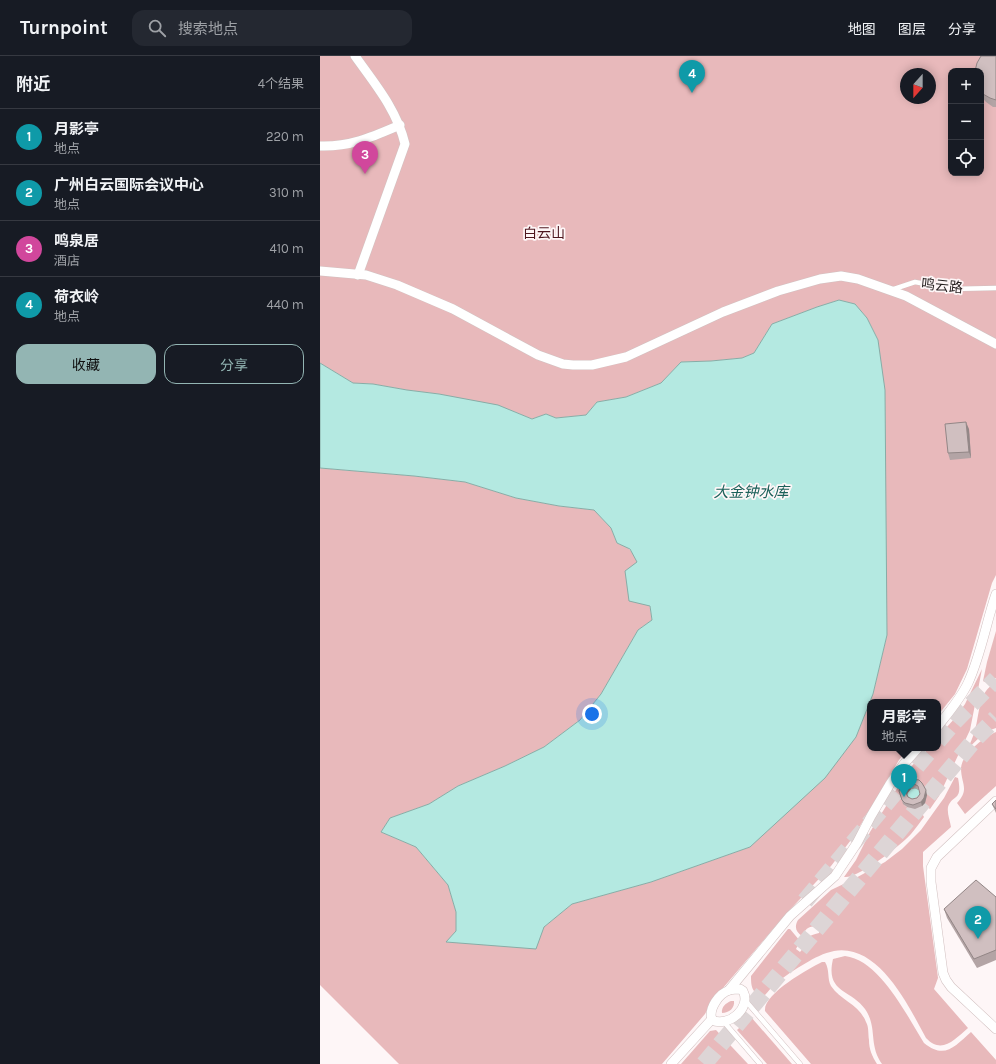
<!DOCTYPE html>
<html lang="zh">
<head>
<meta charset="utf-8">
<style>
  body { margin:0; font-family:Karla,"Noto Sans SC",sans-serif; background:#242831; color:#f1f3f6 }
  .controls { position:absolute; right:12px; top:12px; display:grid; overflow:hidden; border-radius:8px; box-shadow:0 2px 10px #0003 }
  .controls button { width:36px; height:36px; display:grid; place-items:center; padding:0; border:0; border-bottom:1px solid #363941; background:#171b24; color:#f1f3f6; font:20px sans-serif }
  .compass { position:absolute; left:580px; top:12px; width:36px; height:36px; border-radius:50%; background:#171b24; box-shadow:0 2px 10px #0003; rotate:201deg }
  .you { position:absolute; left:272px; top:658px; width:14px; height:14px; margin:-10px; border:3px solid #fff; border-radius:50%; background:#1a73e8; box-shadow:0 0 0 6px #1a73e833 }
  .badge { display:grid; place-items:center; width:26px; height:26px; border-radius:50%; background:#93b5b3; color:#fff; font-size:13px; font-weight:700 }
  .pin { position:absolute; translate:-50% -33px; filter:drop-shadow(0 1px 2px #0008) }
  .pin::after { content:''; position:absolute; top:21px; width:14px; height:12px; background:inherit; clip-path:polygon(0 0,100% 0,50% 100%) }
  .popup { position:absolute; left:547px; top:643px; width:74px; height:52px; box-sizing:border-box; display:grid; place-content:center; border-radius:8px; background:#171b24; filter:drop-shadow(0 1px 3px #0005); font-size:13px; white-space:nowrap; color:#9ea1a6 }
  .popup b { font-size:15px; color:#f1f3f6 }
  .popup::after { content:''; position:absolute; left:50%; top:100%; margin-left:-8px; border:8px solid transparent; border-top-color:#171b24 }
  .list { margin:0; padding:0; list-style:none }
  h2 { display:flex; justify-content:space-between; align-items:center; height:52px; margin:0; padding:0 16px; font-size:17px }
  h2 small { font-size:13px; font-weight:400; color:#9ea1a6 }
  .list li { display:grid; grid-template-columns:26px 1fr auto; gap:12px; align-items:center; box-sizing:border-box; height:56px; padding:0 16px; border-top:1px solid #363941 }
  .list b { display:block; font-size:15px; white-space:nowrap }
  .list p { margin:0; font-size:13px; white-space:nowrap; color:#9ea1a6 }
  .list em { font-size:13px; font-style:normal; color:#9ea1a6 }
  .actions { display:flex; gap:8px; padding:12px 16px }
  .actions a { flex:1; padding:9px 0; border:1px solid #93b5b3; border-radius:12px; text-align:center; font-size:14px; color:#93b5b3 }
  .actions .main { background:#93b5b3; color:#111 }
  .icon { flex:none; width:22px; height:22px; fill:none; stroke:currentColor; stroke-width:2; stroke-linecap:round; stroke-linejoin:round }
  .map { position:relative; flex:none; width:676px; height:1008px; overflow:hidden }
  header { display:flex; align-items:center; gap:24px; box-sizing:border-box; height:56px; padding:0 20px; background:#171b24; border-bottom:1px solid #363941 }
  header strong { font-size:19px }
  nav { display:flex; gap:22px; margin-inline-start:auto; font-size:14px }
  .search { width:280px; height:36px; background:#242831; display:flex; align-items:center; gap:10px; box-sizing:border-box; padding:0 14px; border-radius:12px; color:#9ea1a6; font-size:15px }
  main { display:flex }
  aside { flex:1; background:#171b24 }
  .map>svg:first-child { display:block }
  .forest { fill:#e8b9bb; fill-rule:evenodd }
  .water { fill:#b4e9e1; stroke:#88aca6 }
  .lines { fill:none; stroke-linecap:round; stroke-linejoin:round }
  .highway-tunnel { stroke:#ddd5d6; stroke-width:17; stroke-dasharray:17 8; stroke-linecap:butt }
  .lane-casing { stroke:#d2c1c1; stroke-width:5.5 }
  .street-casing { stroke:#d2c1c1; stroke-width:10 }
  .lane { stroke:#fff; stroke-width:4.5 }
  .street { stroke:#fff; stroke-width:9 }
  .wall { fill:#b3a4a5; fill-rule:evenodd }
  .shaded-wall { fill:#928686 }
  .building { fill:#d0bfc0; stroke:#928686; fill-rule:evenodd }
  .labels { text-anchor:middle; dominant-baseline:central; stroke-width:3.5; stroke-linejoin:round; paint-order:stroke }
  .park-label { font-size:14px; fill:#4e161f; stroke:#fef6f7 }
  .street-label { font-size:14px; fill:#231d1d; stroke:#fef6f7 }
  .water-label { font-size:15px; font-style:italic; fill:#1c615a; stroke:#fef6f7 }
</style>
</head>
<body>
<header>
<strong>Turnpoint</strong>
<div class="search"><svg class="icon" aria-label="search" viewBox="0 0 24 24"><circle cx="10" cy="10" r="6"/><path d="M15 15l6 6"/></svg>搜索地点</div>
<nav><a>地图</a><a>图层</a><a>分享</a></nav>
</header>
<main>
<aside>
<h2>附近<small>4个结果</small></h2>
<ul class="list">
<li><span class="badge" style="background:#0f9aa8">1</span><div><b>月影亭</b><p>地点</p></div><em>220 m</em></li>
<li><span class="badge" style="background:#0f9aa8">2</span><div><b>广州白云国际会议中心</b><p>地点</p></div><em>310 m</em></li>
<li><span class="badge" style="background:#d1479c">3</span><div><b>鸣泉居</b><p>酒店</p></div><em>410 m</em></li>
<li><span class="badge" style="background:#0f9aa8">4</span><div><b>荷衣岭</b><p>地点</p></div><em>440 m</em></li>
</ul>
<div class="actions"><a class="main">收藏</a><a>分享</a></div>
</aside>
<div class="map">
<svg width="676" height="1008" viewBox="0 0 676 1008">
  <rect width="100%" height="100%" fill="#fef6f7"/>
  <g class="forest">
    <path d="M 0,0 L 676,0 L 676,519 L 672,527 L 647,613 L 635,638 L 618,659 L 618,646 L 550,646 L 550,692 L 589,692 L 579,704 L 534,780 L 511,810 L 465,859 L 403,932 L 394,941 L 385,958 L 342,1008 L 79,1008 L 0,929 L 0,412 L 94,420 L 145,426 L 196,442 L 239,450 L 274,454 L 291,472 L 297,487 C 301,489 307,490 310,494 C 321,505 330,548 332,564 L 318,574 L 281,638 L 260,664 L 224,691 L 185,710 L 138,730 L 109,748 L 70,762 L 61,776 L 96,791 L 128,829 L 136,856 L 136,875 L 127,886 L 224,871 L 252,848 L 331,826 L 430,791 L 536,681 L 553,638 L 567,579 L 565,477 L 558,284 L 547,262 L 535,248 L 519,244 L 497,251 L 452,268 L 434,297 L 422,302 L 391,305 L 361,306 L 341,327 L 306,341 L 277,346 L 266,359 L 236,362 L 226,358 L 212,363 L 195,356 L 119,338 L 87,334 L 53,328 L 33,327 L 0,307 ZM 631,15 L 661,15 L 661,117 L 631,117 ZM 586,18 L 610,18 L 610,42 L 586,42 Z"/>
    <path d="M 676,575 L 676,622 L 665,626 L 663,625 L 667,606 Z"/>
    <path d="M 662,613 L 650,674 L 619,740 L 610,753 L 604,748 L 607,739 L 604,731 L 586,730 C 583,714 599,703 609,692 L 618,692 L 618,681 L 635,662 L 645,648 Z"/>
    <path d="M 676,627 L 676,672 C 664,675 655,686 647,694 C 650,688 653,681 655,674 C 660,657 658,635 676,627 Z"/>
    <path d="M 676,676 L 676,730 L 645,758 L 637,747 C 650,733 641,728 641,712 C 642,698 663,682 676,676 Z"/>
    <path d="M 635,721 L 638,722 C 643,746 632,738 628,751 C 627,758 630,764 631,771 L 603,796 L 603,810 L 618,922 L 614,933 L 648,972 C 635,983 622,999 606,982 C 589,951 559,887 514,895 C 504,897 494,902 486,907 C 475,913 465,920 455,928 C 451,931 449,935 445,939 C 432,939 431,931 431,920 L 468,873 L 470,873 L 480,885 L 476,893 L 480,896 C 491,885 477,883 499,877 L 500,872 C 490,868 486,872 482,880 C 476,876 474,871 478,864 L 511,834 L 532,824 L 565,806 L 582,793 L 601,774 L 616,753 L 624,742 Z"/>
    <path d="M 581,726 C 581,739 580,757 599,752 L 604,761 C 600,766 596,772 591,778 C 581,789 538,823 524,821 L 536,804 L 550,776 Z"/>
    <path d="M 525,900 C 560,904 587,960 604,987 C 625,1004 635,990 651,976 L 676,1004 L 676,1008 L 562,1008 C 548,988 558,972 545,953 C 531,933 505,937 513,903 Z"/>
    <path d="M 502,906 L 505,906 C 510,914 507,923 511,930 C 521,945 539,948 546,966 C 549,971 548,978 549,984 C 549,993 552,1000 557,1008 L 491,1008 L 445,955 C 443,938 488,913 502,906 Z"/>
    <path d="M 411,945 L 414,945 C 415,952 409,957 402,957 C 401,951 406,947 411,945 Z"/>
    <path d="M 431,961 L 472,1008 L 447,1008 L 417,974 Z"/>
    <path d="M 396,974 L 428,1008 L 361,1008 L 390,975 Z"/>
  </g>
  <g class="water">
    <path d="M 519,244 L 535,248 L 547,262 L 558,284 L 565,334 L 567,579 L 553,638 L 536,681 L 505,722 L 430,791 L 331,826 L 252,848 L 224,871 L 216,893 L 126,886 L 136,875 L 136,856 L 128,829 L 96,791 L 61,776 L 70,762 L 109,748 L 138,730 L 185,710 L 224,691 L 260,664 L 281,638 L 318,574 L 332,564 L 330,550 L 309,545 L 305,515 L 317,506 L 310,493 L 297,487 L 291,472 L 274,454 L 239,450 L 196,442 L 145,426 L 94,420 L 0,412 L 0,307 L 33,327 L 53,328 L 87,334 L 119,338 L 178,349 L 212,363 L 226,358 L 236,362 L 266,359 L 277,346 L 306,341 L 341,327 L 361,306 L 391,305 L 422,302 L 434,297 L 452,268 L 497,251 Z"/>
    <path d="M 595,732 L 600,734 L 602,742 L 589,746 C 586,739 586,732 595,732 Z"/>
  </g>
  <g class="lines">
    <g class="highway-tunnel">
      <path d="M 618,685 L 636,664 L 676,623"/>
      <path d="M 485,845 L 612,692"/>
      <path d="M 384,1008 L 657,681 L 676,662"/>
    </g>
    <defs>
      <g id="lane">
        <path d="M 571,234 L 595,226 L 632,233 L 676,232"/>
        <path d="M 425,944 L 480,1008"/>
        <path d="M 404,966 L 440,1008"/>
      </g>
      <g id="street">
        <path d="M 35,0 C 55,28 77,54 85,88 L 38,219"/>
        <path d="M 0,90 C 30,91 52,81 80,69"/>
        <path d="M 0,215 L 46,219 L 77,229 L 133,253 L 218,299 L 243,308 L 253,309 L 272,309 L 306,301 L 403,256 L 458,235 L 500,223 L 521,220 L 538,223 L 586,240 L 676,288"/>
        <path d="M 618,670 C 629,656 641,642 648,627 C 661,599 666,567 676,538"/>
        <path d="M 676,745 L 617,801 L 611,812 L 611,826 L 623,917 L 626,924 L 631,931 L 676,973"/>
        <path d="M 420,933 L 423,935 C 432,952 408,972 392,964 C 388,953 399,937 410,934 C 413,933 417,933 420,933 Z"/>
        <path d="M 409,934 L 470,860 L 515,820 L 537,787 L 551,760 L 570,728 L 583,709 L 598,692"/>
        <path d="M 351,1008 L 392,963"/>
      </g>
    </defs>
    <use href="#lane" class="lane-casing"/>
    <use href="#street" class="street-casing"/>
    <use href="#lane" class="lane"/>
    <use href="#street" class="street"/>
  </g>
  <g class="wall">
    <path d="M 676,0 L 676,51 L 673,51 L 666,46 L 661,40 L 661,15 Z"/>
    <path d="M 649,373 L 651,402 L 630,404 L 628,397 Z"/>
    <path d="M 590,723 L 607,739 L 605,747 L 602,750 L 595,753 L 587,751 L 583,748 L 579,735 ZM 595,732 L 599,734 L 600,738 L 597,742 L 592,743 L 588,741 L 586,739 L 591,733 Z"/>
    <path d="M 676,744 L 676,757 L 672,748 Z"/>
    <path d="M 676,841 L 676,904 L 657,912 L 627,862 L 624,853 Z"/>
  </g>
  <g class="shaded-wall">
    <path d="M 646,366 L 649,373 L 651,402 L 649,396 Z"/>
    <path d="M 589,729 L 591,733 L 586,739 L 585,735 Z"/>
    <path d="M 606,734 L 607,739 L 605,747 L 602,750 L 601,746 Z"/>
  </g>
  <g class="building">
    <path d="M 661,0 L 676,0 L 676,44 L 670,42 L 663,38 L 661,35 L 661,15 L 655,15 L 657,7 Z"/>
    <path d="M 646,366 L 649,396 L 628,397 L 625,368 Z"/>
    <path d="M 590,723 L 599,724 L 602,727 L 606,734 L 604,742 L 601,746 L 593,749 L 585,747 L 582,744 L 579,735 L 582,727 ZM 594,728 L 598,730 L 600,738 L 597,742 L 592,743 L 588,741 L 585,735 L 589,729 Z"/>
    <path d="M 676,744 L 676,753 L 672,748 Z"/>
    <path d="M 656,824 L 676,841 L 676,894 L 654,903 L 624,853 Z"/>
  </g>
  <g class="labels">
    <g class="park-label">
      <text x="224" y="177">白云山</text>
    </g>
    <g class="street-label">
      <text transform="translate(622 230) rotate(6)">鸣云路</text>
    </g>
    <g class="water-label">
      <text x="431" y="436">大金钟水库</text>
    </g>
  </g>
</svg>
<div class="controls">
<button>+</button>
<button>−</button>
<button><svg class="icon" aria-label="locate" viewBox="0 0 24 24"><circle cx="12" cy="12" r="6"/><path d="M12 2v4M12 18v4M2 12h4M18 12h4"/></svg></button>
</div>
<svg class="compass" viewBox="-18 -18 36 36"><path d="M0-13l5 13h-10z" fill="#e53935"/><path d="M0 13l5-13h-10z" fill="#9ea1a6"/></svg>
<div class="you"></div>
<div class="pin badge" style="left:584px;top:741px;background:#0f9aa8">1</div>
<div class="popup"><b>月影亭</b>地点</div>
<div class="pin badge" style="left:658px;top:883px;background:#0f9aa8">2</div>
<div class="pin badge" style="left:45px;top:118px;background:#d1479c">3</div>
<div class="pin badge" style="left:372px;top:37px;background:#0f9aa8">4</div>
</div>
</main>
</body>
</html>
